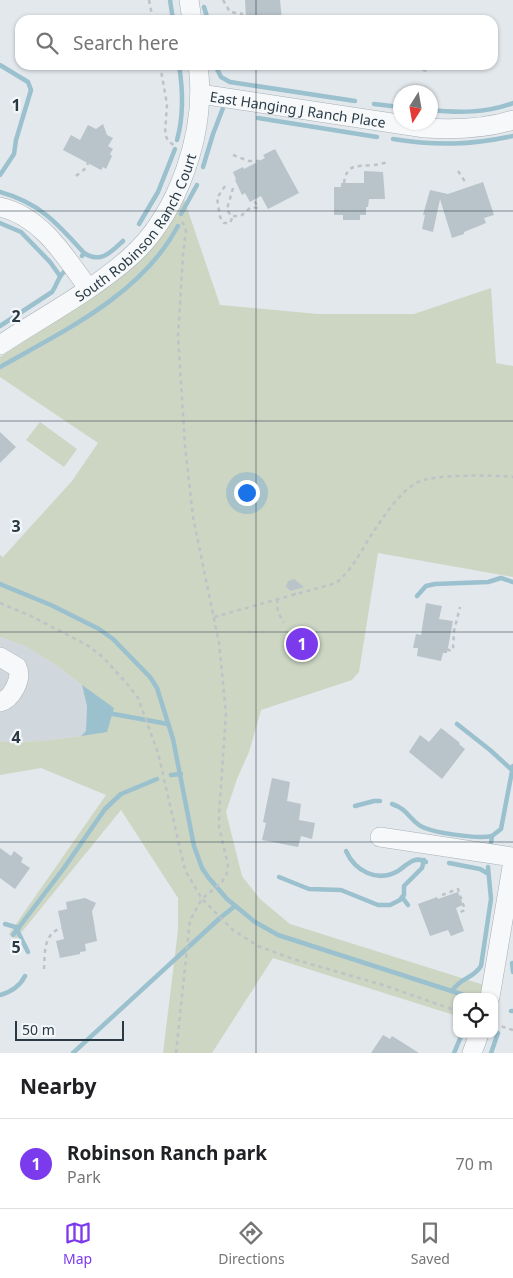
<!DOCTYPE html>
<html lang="en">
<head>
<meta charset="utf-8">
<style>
  body { margin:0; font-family:"Noto Sans",sans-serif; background:#f2f2f2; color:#202124 }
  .controls { position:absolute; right:15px; bottom:15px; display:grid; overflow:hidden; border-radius:10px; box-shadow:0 1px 4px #0004 }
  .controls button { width:45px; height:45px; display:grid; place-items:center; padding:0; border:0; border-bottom:1px solid #e0e0e0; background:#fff; color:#202124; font:25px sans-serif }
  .compass { position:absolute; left:393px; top:85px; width:45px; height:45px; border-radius:50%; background:#fff; box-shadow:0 1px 4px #0004; rotate:191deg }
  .scale { position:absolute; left:15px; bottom:12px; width:109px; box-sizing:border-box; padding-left:5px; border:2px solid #293a45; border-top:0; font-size:14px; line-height:18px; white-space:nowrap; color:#293a45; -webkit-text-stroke:4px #f3f7f9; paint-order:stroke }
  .you { position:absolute; left:246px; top:492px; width:18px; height:18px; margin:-12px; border:4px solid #fff; border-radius:50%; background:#1a73e8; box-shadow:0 0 0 8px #1a73e833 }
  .badge { display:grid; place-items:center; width:32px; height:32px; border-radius:50%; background:#7c3aed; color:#fff; font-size:16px; font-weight:700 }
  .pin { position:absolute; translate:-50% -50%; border:2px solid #fff; box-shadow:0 1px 5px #0006 }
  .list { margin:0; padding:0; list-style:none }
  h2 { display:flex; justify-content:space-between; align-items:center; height:65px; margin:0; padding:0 20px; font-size:21px }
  h2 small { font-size:16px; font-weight:400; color:#757577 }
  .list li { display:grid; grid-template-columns:32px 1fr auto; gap:15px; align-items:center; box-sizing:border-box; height:90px; padding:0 20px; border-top:1px solid #e0e0e0 }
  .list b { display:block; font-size:19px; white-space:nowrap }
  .list p { margin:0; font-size:16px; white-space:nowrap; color:#757577 }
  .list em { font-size:16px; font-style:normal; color:#757577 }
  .icon { flex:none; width:28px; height:28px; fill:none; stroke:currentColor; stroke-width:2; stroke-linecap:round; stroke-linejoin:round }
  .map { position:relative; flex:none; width:513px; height:1053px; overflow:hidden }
  .search { position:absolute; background:#fff; box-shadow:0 1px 4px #0004; left:15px; right:15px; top:15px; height:55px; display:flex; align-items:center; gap:12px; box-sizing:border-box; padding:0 18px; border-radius:15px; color:#757577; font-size:19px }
  .sheet { height:155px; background:#fff }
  nav { display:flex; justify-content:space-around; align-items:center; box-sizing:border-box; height:70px; border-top:1px solid #e0e0e0; background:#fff; font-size:14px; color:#757577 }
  nav a { display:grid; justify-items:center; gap:2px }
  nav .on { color:#7c3aed }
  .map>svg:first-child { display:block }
  .built { fill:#d0d8de }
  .green { fill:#ccd6c3 }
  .water { fill:#9bc0ce }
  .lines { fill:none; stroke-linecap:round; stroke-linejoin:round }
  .stream { stroke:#9bc0ce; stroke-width:4.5 }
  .building { fill:#b9c3ca }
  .minor-casing { stroke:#a7b0b7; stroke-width:20 }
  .path { stroke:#bdc3c7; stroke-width:2.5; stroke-dasharray:4 4; stroke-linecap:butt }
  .minor { stroke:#f6f8fa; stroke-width:19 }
  .grid { fill:none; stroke:#293a45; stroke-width:1; stroke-opacity:0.55 }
  .labels { text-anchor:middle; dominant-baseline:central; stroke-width:4.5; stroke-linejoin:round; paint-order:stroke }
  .street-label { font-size:14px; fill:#293a45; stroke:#f3f7f9 }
  .grid-label { font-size:16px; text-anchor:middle; font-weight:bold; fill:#293a45; stroke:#f3f7f9; stroke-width:4.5; stroke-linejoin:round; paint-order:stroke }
</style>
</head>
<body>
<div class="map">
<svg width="513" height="1053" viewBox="0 0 513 1053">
  <rect width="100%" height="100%" fill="#e3e8ec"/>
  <path class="built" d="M 0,637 L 25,646 L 59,667 L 82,685 L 87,706 L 86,731 L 81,736 L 42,741 L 8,742 L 0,741 Z"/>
  <g class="green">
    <path d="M 184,199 L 220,305 L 318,314 L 414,314 L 491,288 L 496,363 L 513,366 L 513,577 L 378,553 L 359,672 L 352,680 L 261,710 L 249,752 L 237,779 L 226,812 L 242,876 L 260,899 L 290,924 L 484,985 L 481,997 L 457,997 L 457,1016 L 273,958 L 212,1053 L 163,1053 L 178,930 L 178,898 L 121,810 L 16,939 L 9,934 L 106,795 L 41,768 L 0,775 L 0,741 L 8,742 L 42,741 L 81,736 L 86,731 L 87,706 L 82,685 L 59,667 L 25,646 L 0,637 L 0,555 L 3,557 L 72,481 L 98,443 L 0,377 L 0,357 L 113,284 L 136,264 L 165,228 Z"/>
    <path d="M 40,422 L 77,449 L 64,467 L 26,440 Z"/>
  </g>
  <path class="water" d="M 82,685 L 114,708 L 107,732 L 81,736 L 86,731 L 87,706 Z"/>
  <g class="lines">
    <g class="stream">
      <path d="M 170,0 L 173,20"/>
      <path d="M 204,7 L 208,20"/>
      <path d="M 0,65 L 28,82 L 31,90 L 16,140 L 14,154 L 0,175"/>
      <path d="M 215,65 L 221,77 L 230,82 L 355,101"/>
      <path d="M 374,104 L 400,107"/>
      <path d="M 430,110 C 459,113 486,113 513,103"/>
      <path d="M 258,118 L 377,137"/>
      <path d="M 393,139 C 436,146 471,145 513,136"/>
      <path d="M 177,140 C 184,115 183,90 179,65"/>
      <path d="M 203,167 L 213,134 L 223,108"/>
      <path d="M 0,192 C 40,203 58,224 84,253"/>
      <path d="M 181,214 L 197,185"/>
      <path d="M 0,223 L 21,232 L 50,262 L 60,276"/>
      <path d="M 139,224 L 158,192 L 175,149"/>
      <path d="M 82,256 L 84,253 C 101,264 111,252 123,241"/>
      <path d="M 0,326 L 52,292 C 57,285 58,277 64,272"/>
      <path d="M 0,367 C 65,330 141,295 178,226"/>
      <path d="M 0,584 L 51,605 L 99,629 L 113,639 L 150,677 L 157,688 L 173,739 L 194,846 L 202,868 L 208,877 L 227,899 L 255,922 L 278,935 L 464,995"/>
      <path d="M 417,596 L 426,586 L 435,584 L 488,582 L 501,578 L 513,582"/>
      <path d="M 108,713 L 168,724"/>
      <path d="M 457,724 L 490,750 L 512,770"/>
      <path d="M 171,775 L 181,774"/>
      <path d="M 392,804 C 407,809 408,817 419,825 C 430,833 478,839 492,836"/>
      <path d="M 355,806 L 374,801 L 380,801"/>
      <path d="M 491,843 L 492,836 L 501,829 L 513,766"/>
      <path d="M 346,851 C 355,871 377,883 398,871 C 407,865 415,855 426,862"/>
      <path d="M 449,863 L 480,869 L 487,873"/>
      <path d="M 279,877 L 309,889 L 341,890 L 378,905 L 390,905 L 400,900 L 404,895 L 404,886 L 422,868 L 424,860"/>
      <path d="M 402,897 L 408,905"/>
      <path d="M 5,924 L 19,928"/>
      <path d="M 17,930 L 28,952"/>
      <path d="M 13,935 L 64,868 L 105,809 L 121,794 L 157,779"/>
      <path d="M 512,963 L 513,972"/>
      <path d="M 452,991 C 462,976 472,980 481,966 L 491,899 L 488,867"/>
      <path d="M 0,995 C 11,992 20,986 25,976"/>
      <path d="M 511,1011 L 513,1011"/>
      <path d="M 73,1053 L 220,918 L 235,906"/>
      <path d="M 454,1053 L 462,1034"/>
      <path d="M 491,1053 L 498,1033"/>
    </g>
  </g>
  <g class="building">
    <path d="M 245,0 L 280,0 L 282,20 L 250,20 L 250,18 L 246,18 Z"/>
    <path d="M 103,124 L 107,135 L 113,138 L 108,146 L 113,149 L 110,154 L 112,156 L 106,169 L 103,167 L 101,170 L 63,150 L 71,135 L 80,140 L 88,125 L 96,129 Z"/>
    <path d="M 275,149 L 299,193 L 268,209 L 261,196 L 250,202 L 245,193 L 242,195 L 235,180 L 236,179 L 233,172 L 243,167 L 244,169 L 265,158 L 263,155 Z"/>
    <path d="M 364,171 L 383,172 L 385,199 L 369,199 L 368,207 L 366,207 L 366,215 L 360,215 L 360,220 L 343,220 L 343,215 L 334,215 L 334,187 L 341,187 L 341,183 L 364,183 Z"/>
    <path d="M 483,182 L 494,215 L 484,218 L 486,223 L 464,232 L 464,234 L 452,238 L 440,199 L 433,232 L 422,229 L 425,215 L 423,215 L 430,190 L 448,194 Z"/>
    <path d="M 0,432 L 16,447 L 0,463 Z"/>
    <path d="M 294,579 L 304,587 L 291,591 L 286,587 L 288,581 Z"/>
    <path d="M 426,603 L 442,606 L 439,619 L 453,621 L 447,653 L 443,653 L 441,661 L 417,656 L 418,648 L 413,648 L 416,634 L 421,635 Z"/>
    <path d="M 441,728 L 460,743 L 459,744 L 465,749 L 442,779 L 409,752 L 420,735 L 429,742 Z"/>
    <path d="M 272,778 L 290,782 L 287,801 L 301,804 L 299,820 L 315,823 L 312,839 L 301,836 L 298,847 L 262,840 L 266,823 L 263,822 Z"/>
    <path d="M 0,848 L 11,856 L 14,851 L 23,858 L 21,862 L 30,868 L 15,889 L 0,878 Z"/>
    <path d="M 458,892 L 463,905 L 456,908 L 464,931 L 451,936 L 448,930 L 430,936 L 418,904 L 437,897 L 438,899 Z"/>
    <path d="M 85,898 L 96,903 L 92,911 L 97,941 L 85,944 L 86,951 L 80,952 L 80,954 L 60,958 L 56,941 L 64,939 L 58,911 L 67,909 L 66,902 Z"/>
    <path d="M 383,1035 L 390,1039 L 392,1036 L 419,1053 L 371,1053 Z"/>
  </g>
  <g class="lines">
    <defs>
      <g id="minor">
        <path d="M 189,0 L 192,20"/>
        <path id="s1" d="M 200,94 L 425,128 C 455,130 484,129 513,120"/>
        <path d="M 0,207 C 41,216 65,256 88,288"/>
        <path id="s2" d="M 0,345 C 41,318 93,290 129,258 C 179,214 207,130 198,65"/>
        <path d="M 0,657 L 17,667 C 23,678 12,699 0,702"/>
        <path d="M 380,837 L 513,857"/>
        <path d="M 490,997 L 513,861"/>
        <path d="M 472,1053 L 479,1034"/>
      </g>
    </defs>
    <use href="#minor" class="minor-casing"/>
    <g class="path">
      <path d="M 149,0 L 153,20"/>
      <path d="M 223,0 L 230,12 L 243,14"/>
      <path d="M 160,65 L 167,104 L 165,134 L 168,141 L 175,146"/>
      <path d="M 399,65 L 428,71 L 430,65"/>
      <path d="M 233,155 L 249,161 L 260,161 L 263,163"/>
      <path d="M 458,171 L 466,183"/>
      <path d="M 76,176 L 86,168 L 88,163"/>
      <path d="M 344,183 C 347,163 356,167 372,165 C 378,165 383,163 389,162"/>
      <path d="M 225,186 L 217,198 L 220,217 L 224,223 L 230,223 L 233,216"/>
      <path d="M 233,188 L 227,209 L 231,216 L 241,216 L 251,207 L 258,208 L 254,200"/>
      <path d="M 293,585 L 295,595"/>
      <path d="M 277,599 L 278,612 L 284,623"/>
      <path d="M 0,603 L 31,616 L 87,645 L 103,657 L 129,686 L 138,698 L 158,753 L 185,870 L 202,899 L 233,930 L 258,946 L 293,959 L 383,985 L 457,1011"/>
      <path d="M 214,617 L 336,583 C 351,571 360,553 370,537 C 381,520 400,491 418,482 C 433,474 494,475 513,477"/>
      <path d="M 447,649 L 451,651 L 453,649 L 454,631 L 460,607"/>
      <path d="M 442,895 L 458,889 L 465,910 L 458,913"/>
      <path d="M 44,969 C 45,953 43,933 62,928"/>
      <path d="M 494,1024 L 513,1030"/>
      <path d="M 176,1053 L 190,920 L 202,899 L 222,882 L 227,873 L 228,865 L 219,827 L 219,815 L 226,713 L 219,643 L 193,517 L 185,446 L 178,336 L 183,255 L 186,231 L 183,223 L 178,221"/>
    </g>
    <use href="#minor" class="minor"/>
  </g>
  <path class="grid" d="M 256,0 L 256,20M 256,65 L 256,1053M 0,211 L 513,211M 0,421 L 513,421M 0,632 L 513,632M 0,842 L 513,842"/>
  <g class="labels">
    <g class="street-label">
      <text stroke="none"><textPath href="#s1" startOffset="99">East Hanging J Ranch Place</textPath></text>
      <text stroke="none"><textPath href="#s2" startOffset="184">South Robinson Ranch Court</textPath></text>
    </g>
  </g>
  <g class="grid-label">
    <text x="16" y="111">1</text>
    <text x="16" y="322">2</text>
    <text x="16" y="532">3</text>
    <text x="16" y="743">4</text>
    <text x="16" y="953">5</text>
  </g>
</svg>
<div class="controls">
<button><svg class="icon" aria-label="locate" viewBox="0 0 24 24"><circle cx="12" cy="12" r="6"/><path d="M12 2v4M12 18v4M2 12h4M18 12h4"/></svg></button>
</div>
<svg class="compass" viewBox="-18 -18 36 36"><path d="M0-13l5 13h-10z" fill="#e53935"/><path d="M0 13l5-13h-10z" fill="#757577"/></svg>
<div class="scale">50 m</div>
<div class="you"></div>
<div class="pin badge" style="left:302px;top:644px">1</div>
<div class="search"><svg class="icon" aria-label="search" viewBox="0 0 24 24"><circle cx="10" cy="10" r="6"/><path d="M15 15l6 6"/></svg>Search here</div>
</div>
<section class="sheet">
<h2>Nearby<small></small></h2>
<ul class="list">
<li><span class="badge">1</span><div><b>Robinson Ranch park</b><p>Park</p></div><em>70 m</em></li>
</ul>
</section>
<nav>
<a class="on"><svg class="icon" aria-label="map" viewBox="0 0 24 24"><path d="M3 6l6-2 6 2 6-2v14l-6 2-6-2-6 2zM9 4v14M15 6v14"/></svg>Map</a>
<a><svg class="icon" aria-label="directions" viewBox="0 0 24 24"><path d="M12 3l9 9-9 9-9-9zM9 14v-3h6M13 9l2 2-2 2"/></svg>Directions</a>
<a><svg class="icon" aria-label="saved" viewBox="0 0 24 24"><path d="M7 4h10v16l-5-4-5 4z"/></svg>Saved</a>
</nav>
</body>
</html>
